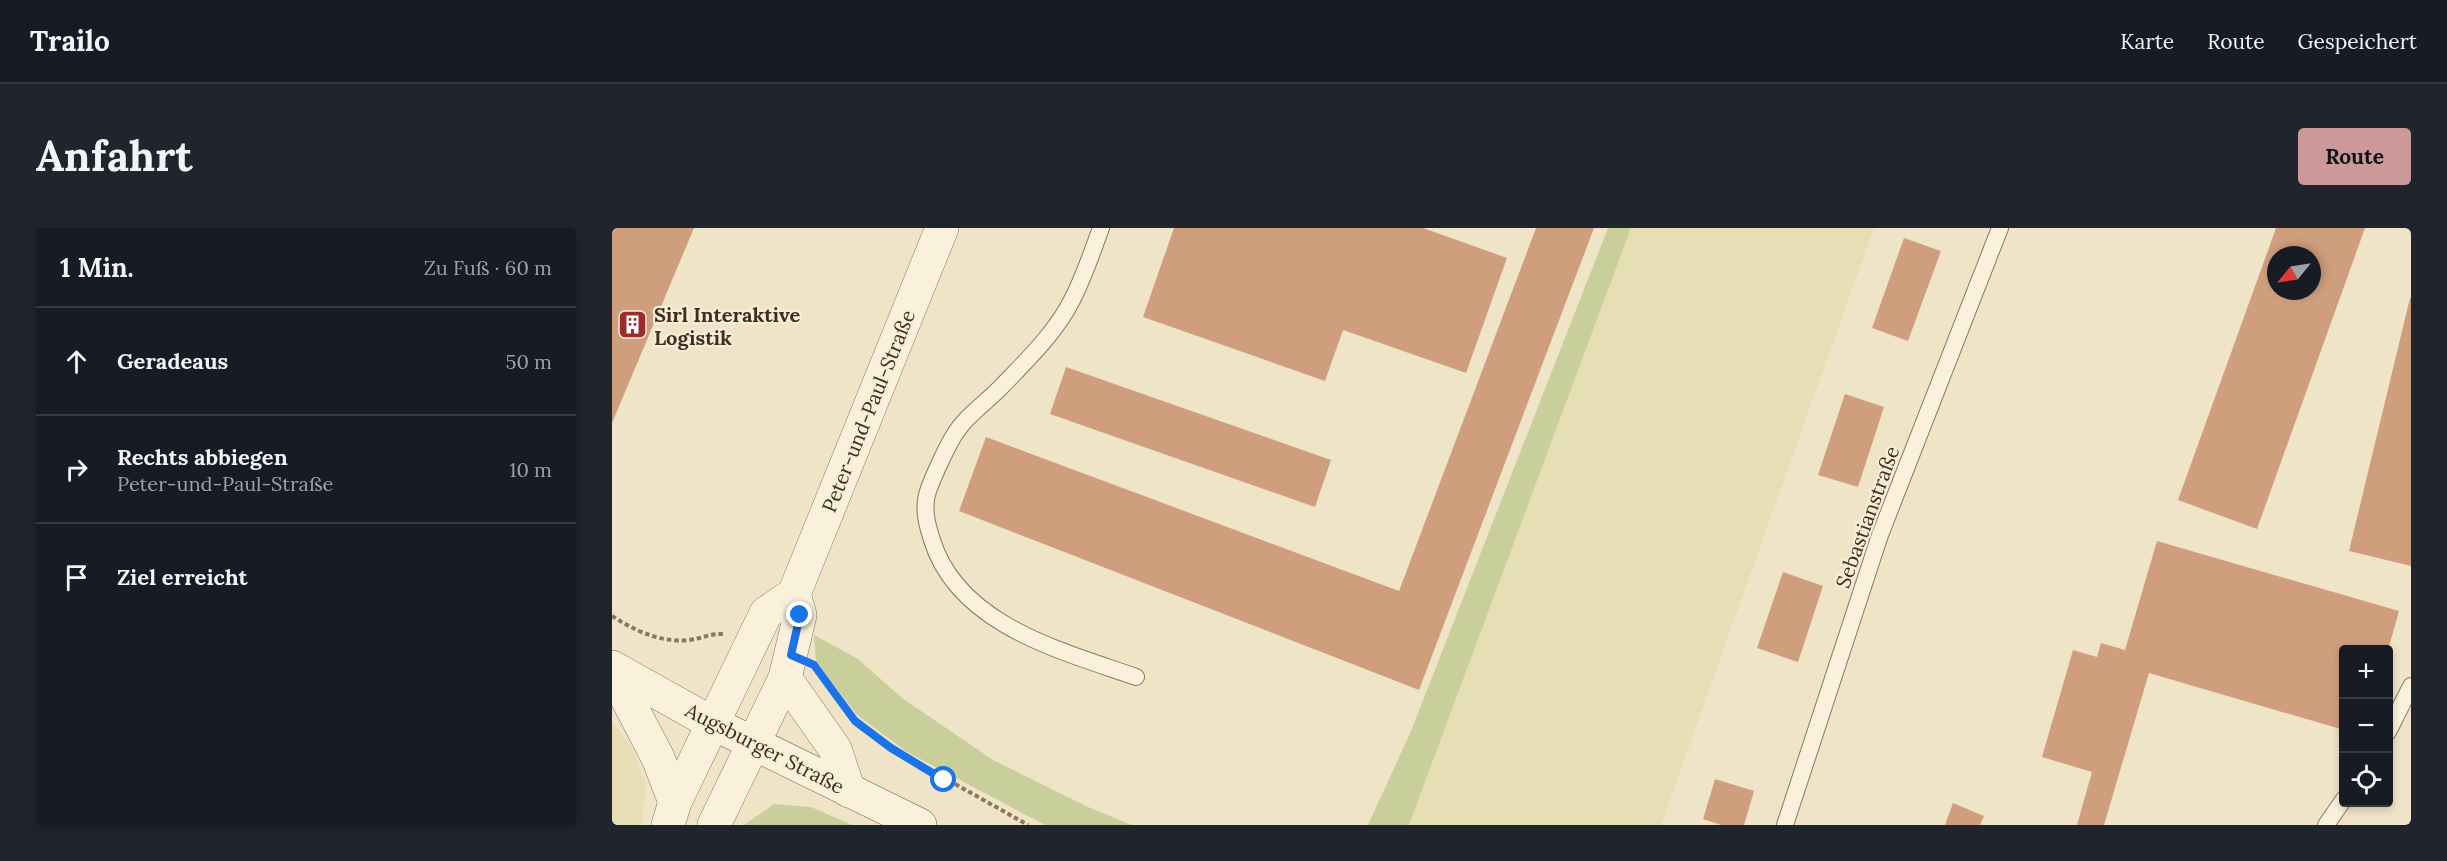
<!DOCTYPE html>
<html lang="de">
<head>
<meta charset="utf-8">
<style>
  body { margin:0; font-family:Lora,serif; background:#20242c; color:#f1f3f6 }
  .controls { position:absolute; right:18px; bottom:18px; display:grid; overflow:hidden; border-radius:6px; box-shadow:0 3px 9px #0003 }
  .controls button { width:54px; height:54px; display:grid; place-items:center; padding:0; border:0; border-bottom:2px solid #363941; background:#171b24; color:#f1f3f6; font:30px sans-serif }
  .compass { position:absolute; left:1655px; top:18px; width:54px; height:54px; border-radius:50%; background:#171b24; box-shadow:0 3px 9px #0003; rotate:240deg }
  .stop { position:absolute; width:18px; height:18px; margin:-14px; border:4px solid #1a73e8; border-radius:50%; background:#fff }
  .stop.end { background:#1a73e8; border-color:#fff; box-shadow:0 2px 6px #0008 }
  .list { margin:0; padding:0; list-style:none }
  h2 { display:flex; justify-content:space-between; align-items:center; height:78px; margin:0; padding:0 24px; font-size:26px }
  h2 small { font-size:20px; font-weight:400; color:#9ea1a6 }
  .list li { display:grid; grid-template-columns:39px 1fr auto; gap:18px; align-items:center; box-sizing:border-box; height:108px; padding:0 24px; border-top:2px solid #363941 }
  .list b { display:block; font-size:22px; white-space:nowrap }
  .list p { margin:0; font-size:20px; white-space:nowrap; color:#9ea1a6 }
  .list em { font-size:20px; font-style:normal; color:#9ea1a6 }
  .icon { flex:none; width:33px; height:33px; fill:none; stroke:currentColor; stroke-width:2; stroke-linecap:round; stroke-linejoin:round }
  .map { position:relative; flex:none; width:1799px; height:597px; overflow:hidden; border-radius:6px }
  header { display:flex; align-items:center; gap:36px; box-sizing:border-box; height:84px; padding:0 30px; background:#171b24; border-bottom:2px solid #363941 }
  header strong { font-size:28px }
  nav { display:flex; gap:33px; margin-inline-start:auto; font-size:21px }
  .intro { display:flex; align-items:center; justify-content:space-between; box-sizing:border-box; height:144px; padding:0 36px }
  h1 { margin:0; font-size:42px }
  .button { padding:15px 27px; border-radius:6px; background:#cc999b; color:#111; font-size:21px; font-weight:700 }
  main { display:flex; gap:36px; padding:0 36px }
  aside { flex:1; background:#171b24; border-radius:6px; box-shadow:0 3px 9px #0003 }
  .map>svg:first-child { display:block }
  .farmland { fill:#e6deb5 }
  .green { fill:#c9cf9b }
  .building { fill:#cf9f7d; fill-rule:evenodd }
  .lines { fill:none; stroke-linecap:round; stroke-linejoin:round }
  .lane-casing { stroke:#8d765c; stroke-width:18 }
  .street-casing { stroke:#8d765c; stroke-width:34 }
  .secondary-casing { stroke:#6f573f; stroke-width:34 }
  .path { stroke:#8d765c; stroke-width:4; stroke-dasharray:4.5 3; stroke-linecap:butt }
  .lane { stroke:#faf1dc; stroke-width:16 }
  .street { stroke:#faf1dc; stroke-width:33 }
  .secondary { stroke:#faf1dc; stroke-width:33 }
  .route { stroke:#1a73e8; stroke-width:8 }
  .labels { text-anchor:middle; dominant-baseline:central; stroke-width:4.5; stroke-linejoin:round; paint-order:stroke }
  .poi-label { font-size:20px; font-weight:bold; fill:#3d2e20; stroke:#f7eed8; text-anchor:start }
  .street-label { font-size:20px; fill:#3d2e20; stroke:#f7eed8 }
</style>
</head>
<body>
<header>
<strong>Trailo</strong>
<nav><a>Karte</a><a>Route</a><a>Gespeichert</a></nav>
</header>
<div class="intro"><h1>Anfahrt</h1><a class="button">Route</a></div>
<main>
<aside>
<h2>1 Min.<small>Zu Fuß · 60 m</small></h2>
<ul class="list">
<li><svg class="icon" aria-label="ahead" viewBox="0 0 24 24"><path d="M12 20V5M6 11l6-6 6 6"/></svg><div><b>Geradeaus</b></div><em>50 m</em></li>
<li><svg class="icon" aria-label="right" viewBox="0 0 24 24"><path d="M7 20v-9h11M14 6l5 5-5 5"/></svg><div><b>Rechts abbiegen</b><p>Peter-und-Paul-Straße</p></div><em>10 m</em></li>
<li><svg class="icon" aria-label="arrive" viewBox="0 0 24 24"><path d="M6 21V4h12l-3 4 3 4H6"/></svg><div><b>Ziel erreicht</b></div></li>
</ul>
</aside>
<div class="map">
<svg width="1799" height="597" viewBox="0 0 1799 597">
  <rect width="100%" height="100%" fill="#f0e4c8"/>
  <g class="farmland">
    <path d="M 1019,0 L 1262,0 L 1049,597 L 797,597 Z"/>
    <path d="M 0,494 L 19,519 L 34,555 L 30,597 L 0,597 Z"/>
  </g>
  <g class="green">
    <path d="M 996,0 L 1019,0 L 797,597 L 756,597 L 799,503 Z"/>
    <path d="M 202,407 L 246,431 L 290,470 L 381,532 L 476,579 L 520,597 L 433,597 L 295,524 L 245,487 L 204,433 Z"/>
    <path d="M 162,576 L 199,579 L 240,597 L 132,597 Z"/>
  </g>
  <g class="building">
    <path d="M 0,0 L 82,0 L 0,195 Z"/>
    <path d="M 562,0 L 811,0 L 895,30 L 854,145 L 731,102 L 713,153 L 531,89 Z"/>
    <path d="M 924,0 L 982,0 L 807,462 L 347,283 L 374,209 L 787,363 Z"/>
    <path d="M 1664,0 L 1753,0 L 1645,301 L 1566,272 ZM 1664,27 L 1700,27 L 1700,63 L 1664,63 Z"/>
    <path d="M 1292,10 L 1329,23 L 1296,113 L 1260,100 Z"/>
    <path d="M 1798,70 L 1799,70 L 1799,338 L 1737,323 Z"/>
    <path d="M 454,139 L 719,232 L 703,279 L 438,186 Z"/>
    <path d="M 1233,166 L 1272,179 L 1246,259 L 1206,247 Z"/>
    <path d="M 1545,313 L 1787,383 L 1776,422 L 1732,422 L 1732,502 L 1537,445 L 1492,597 L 1465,597 L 1480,544 L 1430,529 L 1461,422 L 1485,429 L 1489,415 L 1513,422 Z"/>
    <path d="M 1171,344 L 1211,358 L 1186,434 L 1145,420 Z"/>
    <path d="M 1103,551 L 1142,563 L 1132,597 L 1109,597 L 1091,591 Z"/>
    <path d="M 1341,575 L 1372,588 L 1368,597 L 1333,597 Z"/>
  </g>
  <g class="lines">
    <defs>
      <g id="lane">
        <path d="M 489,0 C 480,24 472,49 460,72 C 444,104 416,131 391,157 C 375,174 353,188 341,209 C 334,221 315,260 314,272 C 312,287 316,299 320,312 C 346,397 450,423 524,449"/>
        <path d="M 1776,504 L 1799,458"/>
        <path d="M 1173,597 L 1268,307 L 1388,0"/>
        <path d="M 1714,597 L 1732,571"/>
      </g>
      <g id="street">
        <path d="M 0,442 L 46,530 L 63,574"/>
        <path d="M 173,450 L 223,521 L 237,563"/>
        <path d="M 56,597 L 63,574 L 154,385 L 182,366 L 330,0"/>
        <path d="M 102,597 L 173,450 L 188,387 L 182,366"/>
      </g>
      <path id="secondary" d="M 0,439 L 100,495 L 308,597"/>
    </defs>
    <use href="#lane" class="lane-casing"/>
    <use href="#street" class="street-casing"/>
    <use href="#secondary" class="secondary-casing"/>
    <g class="path">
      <path d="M 0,388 C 22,402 48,415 76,412 C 90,411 97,405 113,406"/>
      <path d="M 242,492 L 279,520 L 416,597"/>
    </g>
    <use href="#lane" class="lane"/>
    <use href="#street" class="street"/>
    <use href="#secondary" class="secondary"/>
  </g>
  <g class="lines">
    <path class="route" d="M 188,387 L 179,427 L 202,437 L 243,493 L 279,520 L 332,552"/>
  </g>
  <defs>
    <symbol id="building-square" viewBox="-11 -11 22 22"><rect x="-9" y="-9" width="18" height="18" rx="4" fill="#9e2a2b" stroke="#f7eed8"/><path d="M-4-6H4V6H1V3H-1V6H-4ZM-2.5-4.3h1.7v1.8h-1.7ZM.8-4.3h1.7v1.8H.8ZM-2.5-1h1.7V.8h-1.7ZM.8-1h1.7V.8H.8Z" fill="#fff"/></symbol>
  </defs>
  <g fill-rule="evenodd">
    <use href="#building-square" x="4" y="80" width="33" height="33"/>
  </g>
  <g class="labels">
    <g class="poi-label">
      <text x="42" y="86">Sirl Interaktive<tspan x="42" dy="23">Logistik</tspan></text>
    </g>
    <g class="street-label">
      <text transform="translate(256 183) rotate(-68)">Peter-und-Paul-Straße</text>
      <text transform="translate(1255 289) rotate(-70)">Sebastianstraße</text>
      <text transform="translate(153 520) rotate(27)">Augsburger Straße</text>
    </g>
  </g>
</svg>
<div class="controls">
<button>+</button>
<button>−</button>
<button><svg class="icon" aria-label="locate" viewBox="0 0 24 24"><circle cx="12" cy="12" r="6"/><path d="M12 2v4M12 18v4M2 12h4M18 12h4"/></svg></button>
</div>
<svg class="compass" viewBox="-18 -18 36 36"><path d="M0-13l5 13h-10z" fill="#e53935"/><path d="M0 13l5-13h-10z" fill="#9ea1a6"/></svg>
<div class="stop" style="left:332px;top:552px"></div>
<div class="stop end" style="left:188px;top:387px"></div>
</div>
</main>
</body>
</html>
